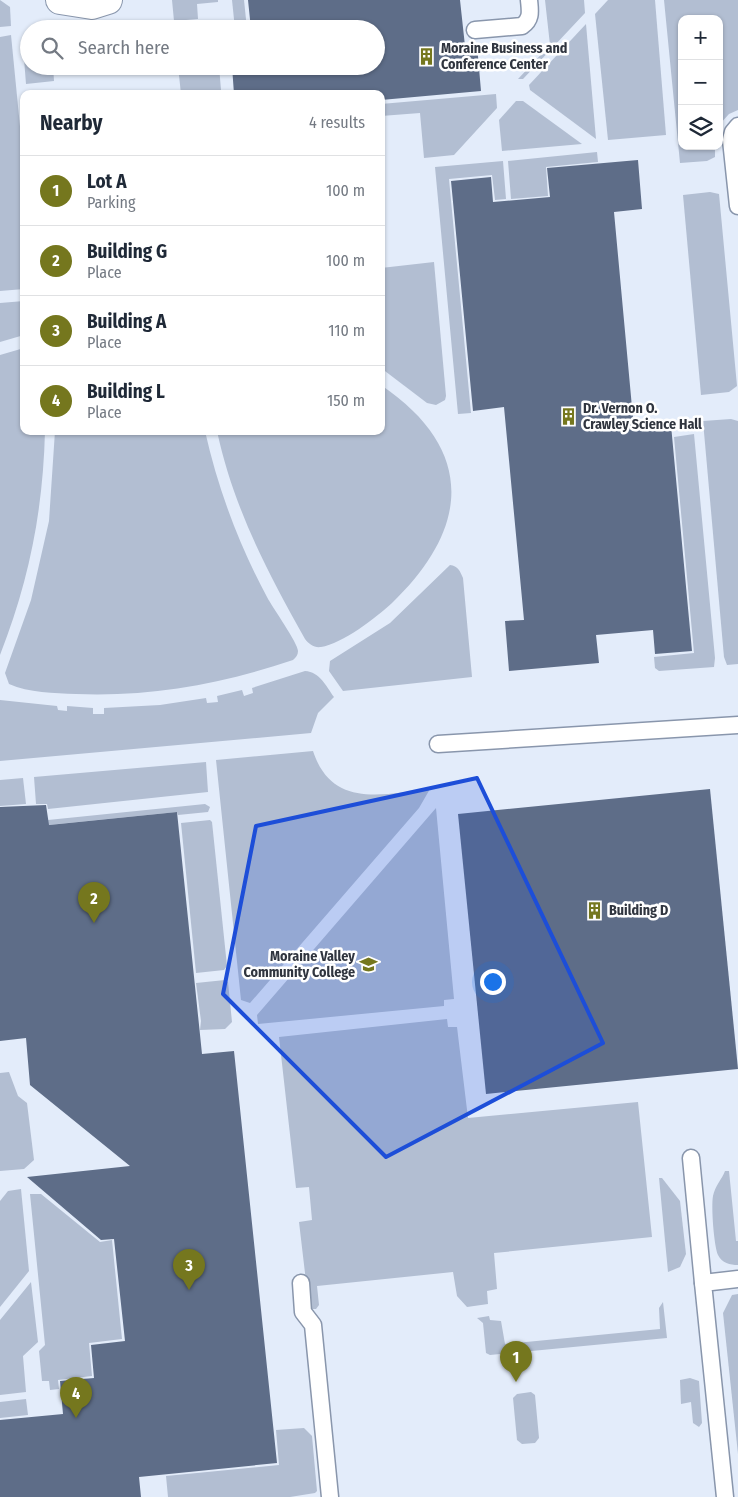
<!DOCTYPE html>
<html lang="en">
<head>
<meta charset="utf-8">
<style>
  body { margin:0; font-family:"Fira Sans Condensed",sans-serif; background:#f2f2f3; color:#1f2937 }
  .controls { position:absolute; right:15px; top:15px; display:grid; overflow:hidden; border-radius:10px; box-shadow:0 1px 4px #0004 }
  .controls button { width:45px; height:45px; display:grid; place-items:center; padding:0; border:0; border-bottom:1px solid #e0e1e3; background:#fff; color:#1f2937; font:25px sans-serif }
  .you { position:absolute; left:492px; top:981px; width:18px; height:18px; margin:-12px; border:4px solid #fff; border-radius:50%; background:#1a73e8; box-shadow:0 0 0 8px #1a73e833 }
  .badge { display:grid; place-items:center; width:32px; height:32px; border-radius:50%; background:#75771e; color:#fff; font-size:16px; font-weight:700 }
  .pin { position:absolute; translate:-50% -41px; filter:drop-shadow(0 1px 2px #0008) }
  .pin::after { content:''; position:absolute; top:26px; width:18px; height:15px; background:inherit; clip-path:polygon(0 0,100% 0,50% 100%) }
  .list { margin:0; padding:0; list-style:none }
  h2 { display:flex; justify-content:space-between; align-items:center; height:65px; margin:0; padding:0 20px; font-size:21px }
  h2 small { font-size:16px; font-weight:400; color:#747a83 }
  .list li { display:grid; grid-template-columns:32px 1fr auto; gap:15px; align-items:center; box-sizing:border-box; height:70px; padding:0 20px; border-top:1px solid #e0e1e3 }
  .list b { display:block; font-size:19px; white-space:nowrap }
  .list p { margin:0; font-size:16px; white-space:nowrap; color:#747a83 }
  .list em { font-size:16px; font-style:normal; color:#747a83 }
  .icon { flex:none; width:28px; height:28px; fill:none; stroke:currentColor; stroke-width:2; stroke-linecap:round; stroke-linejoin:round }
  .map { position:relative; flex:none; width:738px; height:1497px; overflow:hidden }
  .search { position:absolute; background:#fff; box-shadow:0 1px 4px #0004; left:20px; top:20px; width:365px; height:55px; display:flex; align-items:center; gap:12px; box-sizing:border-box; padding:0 18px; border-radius:28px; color:#747a83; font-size:19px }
  .panel { position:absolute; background:#fff; box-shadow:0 1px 4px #0004; left:20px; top:90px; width:365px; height:345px; border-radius:10px }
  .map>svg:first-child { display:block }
  .green { fill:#b2bed2 }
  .building { fill:#5e6d88 }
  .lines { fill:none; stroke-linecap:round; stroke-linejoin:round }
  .lane-casing { stroke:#8996ac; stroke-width:19 }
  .street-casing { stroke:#8996ac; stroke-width:30 }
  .lane { stroke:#fff; stroke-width:16 }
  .street { stroke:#fff; stroke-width:28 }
  .marked { fill:#1d4ed8; fill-opacity:0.2; stroke:#1d4ed8; stroke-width:4; stroke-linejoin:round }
  .labels { text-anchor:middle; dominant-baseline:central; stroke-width:5; stroke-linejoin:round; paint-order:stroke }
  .poi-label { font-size:14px; font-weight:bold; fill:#30353f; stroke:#fff; text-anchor:start }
</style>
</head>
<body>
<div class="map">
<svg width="738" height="1497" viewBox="0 0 738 1497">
  <rect width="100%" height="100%" fill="#e3ecfa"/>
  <g class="green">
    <path d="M 0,0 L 10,7 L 11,26 L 0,27 Z"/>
    <path d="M 172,0 L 218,0 L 218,2 L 197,4 L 198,19 L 174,21 Z"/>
    <path d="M 232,0 L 244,0 L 247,29 L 235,29 Z"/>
    <path d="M 545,0 L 584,0 L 585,13 L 523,79 L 518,79 L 550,45 Z"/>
    <path d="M 608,0 L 655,0 L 666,135 L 608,140 L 595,14 Z"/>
    <path d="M 664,0 L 738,0 L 738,110 L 729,114 L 719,125 L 719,19 L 682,19 L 682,146 L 715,146 L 715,157 L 707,161 L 680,163 Z"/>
    <path d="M 586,24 L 596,139 L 530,90 L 529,85 Z"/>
    <path d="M 11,35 L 24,167 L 24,289 L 0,291 L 0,37 Z"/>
    <path d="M 23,46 L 29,46 L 29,66 L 53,66 L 54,81 L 26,84 Z"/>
    <path d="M 178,66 L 219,66 L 221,90 L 229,90 L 230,94 L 181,94 Z"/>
    <path d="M 496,94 L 497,108 L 454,155 L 424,158 L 420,113 L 381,116 L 381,104 Z"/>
    <path d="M 516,101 L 523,101 L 582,144 L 502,151 L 499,120 Z"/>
    <path d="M 597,152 L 598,162 L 546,167 L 548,196 L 511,199 L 508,161 Z"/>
    <path d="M 503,161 L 506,199 L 495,200 L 492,175 L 449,179 L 471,413 L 458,414 L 435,167 Z"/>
    <path d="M 710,192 L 719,194 L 737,386 L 729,392 L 701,395 L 683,195 Z"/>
    <path d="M 434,262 L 446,396 L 445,400 L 436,405 L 427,403 L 381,368 L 381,268 Z"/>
    <path d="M 24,301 L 24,335 L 0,342 L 0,303 Z"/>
    <path d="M 24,348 L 24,431 L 45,431 C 43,511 29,581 0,655 L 0,355 Z"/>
    <path d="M 381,385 C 475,449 471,527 392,603 C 377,617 342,644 321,647 C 314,648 309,644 305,639 C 267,571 234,509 217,431 L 381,431 Z"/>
    <path d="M 731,419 L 738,421 L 738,664 L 727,665 L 724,657 L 703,421 Z"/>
    <path d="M 55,431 L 205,431 C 218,489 239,545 267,597 C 272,607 298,643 298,651 C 298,655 296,657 293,660 C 222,684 151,697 76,694 C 54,693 29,693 9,684 L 5,673 L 31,600 L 49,521 Z"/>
    <path d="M 694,434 L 715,658 L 714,667 L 659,671 L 655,668 L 654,657 L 694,653 L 674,437 Z"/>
    <path d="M 450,565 C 458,566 460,571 463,578 L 472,677 L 343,691 L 329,671 L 330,661 L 390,623 Z"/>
    <path d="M 305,671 C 320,672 326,686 334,697 L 318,713 L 311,733 L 0,761 L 0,700 L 57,706 L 58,710 L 67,711 L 67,706 L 93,708 L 93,714 L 104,714 L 104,708 L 160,705 L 206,698 L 207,703 L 218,702 L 217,696 L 242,690 L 244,696 L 253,693 L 252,688 Z"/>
    <path d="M 313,751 C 332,809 383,794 430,789 L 419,808 L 250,1003 L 241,1000 L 216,760 Z"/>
    <path d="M 206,762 L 208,792 L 48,809 L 47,804 L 36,804 L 34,777 Z"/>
    <path d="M 23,778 L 26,804 L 0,806 L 0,780 Z"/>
    <path d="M 205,804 L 210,807 L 208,812 L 178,815 L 177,812 L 48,825 L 48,820 Z"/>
    <path d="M 436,808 L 454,999 L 444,1000 L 444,1006 L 258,1024 L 257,1015 Z"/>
    <path d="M 210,820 L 212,822 L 227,966 L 224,970 L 196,973 L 181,823 Z"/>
    <path d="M 225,980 L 228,982 L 232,1022 L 225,1029 L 200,1030 L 201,1021 L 196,983 Z"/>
    <path d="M 447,1019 L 448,1027 L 457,1027 L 468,1118 L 638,1102 L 652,1237 L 494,1253 L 497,1289 L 487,1291 L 488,1304 L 467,1307 L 457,1296 L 453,1272 L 317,1286 L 319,1305 L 316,1309 L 311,1309 L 309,1307 L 299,1222 L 312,1220 L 309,1187 L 296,1188 L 279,1037 Z"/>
    <path d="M 9,1072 L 18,1096 L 27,1103 L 34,1160 L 24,1169 L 0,1171 L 0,1073 Z"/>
    <path d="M 725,1171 L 729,1171 L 736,1241 L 738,1241 L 738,1265 C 730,1265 722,1263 718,1255 C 714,1246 711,1206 713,1196 C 715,1186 722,1179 725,1171 Z"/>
    <path d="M 659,1178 L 662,1178 L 680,1201 L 686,1254 L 680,1267 L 668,1272 Z"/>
    <path d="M 21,1189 L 29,1271 L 0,1307 L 0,1201 L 8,1191 Z"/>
    <path d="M 30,1194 L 41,1194 L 100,1242 L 112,1240 L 122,1339 L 89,1343 L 92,1376 L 58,1380 L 59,1389 L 50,1390 L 49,1381 L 42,1381 L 39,1351 L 45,1345 Z"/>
    <path d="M 31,1282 L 38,1342 L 23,1356 L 26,1392 L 0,1395 L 0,1320 Z"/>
    <path d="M 738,1294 L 738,1454 L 723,1313 L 732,1295 Z"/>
    <path d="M 663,1302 L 667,1338 L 490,1355 L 486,1353 L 483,1323 L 477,1318 L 489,1316 L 490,1320 L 501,1321 L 505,1344 L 660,1329 L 659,1308 Z"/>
    <path d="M 690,1378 L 699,1381 L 702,1423 L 699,1427 L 693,1423 L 691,1402 L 681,1404 L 680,1380 Z"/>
    <path d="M 531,1392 L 535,1395 L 539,1438 L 535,1443 L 522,1444 L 517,1440 L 513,1398 L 517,1394 Z"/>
    <path d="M 26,1399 L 28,1415 L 0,1418 L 0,1402 Z"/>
    <path d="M 304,1428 L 312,1436 L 317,1491 L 315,1493 L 290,1497 L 168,1497 L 166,1476 L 279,1465 L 276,1430 Z"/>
  </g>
  <g class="building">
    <path d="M 248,0 L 460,0 L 465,46 L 477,45 L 481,91 L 381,100 L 381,94 L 234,94 L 232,66 L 376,66 L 376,29 L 251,29 Z"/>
    <path d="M 638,160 L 642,209 L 614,212 L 634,429 L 671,425 L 692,651 L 655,654 L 653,630 L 596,635 L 599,663 L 509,671 L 505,621 L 524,620 L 504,407 L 473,411 L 451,181 L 491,177 L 493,202 L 550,197 L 547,168 Z"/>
    <path d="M 710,789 L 738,1069 L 486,1094 L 458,814 Z"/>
    <path d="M 46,805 L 49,825 L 177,812 L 202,1054 L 234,1051 L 277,1463 L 139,1477 L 141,1497 L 0,1497 L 0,1420 L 63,1414 L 60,1381 L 94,1378 L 91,1345 L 125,1341 L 114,1239 L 101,1240 L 27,1177 L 130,1166 L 30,1085 L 26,1038 L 0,1041 L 0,807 Z"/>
  </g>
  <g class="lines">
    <defs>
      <g id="lane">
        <path d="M 475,30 L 522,26 C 532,19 530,11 529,0"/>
        <path d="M 738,126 L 733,132 L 731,140 L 738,206"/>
        <path d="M 438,744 L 738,725"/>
        <path d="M 691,1158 L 703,1283"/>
        <path d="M 301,1283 L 303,1312 L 313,1325 L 330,1497"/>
        <path d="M 725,1497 L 703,1283 L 738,1279"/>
      </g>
      <path id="street" d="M 60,0 L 92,5 L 108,0"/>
    </defs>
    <use href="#lane" class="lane-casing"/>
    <use href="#street" class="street-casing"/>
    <use href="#lane" class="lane"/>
    <use href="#street" class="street"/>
  </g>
  <path class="marked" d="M 477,778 L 603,1043 L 386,1157 L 223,994 L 256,826 Z"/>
  <defs>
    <symbol id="building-bare" viewBox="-9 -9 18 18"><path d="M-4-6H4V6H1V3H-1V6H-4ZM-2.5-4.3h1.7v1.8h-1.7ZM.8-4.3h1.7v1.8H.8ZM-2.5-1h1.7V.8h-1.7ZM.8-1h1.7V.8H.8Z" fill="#75771e" stroke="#fff" stroke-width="2.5" paint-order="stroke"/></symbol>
    <symbol id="university-bare" viewBox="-9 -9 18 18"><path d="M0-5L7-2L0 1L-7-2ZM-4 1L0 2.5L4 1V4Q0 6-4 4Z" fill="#75771e" stroke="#fff" stroke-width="2.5" paint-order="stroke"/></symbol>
  </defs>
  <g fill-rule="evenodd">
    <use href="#building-bare" x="414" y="44" width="25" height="25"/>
    <use href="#building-bare" x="556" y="404" width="25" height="25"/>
    <use href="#building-bare" x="582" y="898" width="25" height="25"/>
    <use href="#university-bare" x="356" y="952" width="25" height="25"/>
  </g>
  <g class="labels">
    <g class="poi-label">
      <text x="441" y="48">Moraine Business and<tspan x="441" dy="16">Conference Center</tspan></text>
      <text x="583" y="408">Dr. Vernon O.<tspan x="583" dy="16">Crawley Science Hall</tspan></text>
      <text x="609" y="910">Building D</text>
      <text x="355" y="956" text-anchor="end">Moraine Valley<tspan x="355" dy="16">Community College</tspan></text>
    </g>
  </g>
</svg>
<div class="controls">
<button>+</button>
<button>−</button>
<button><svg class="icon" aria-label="layers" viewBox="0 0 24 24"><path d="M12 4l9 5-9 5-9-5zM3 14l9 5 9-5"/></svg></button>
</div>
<div class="you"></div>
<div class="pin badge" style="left:516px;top:1382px">1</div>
<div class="pin badge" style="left:94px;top:923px">2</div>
<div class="pin badge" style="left:189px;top:1290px">3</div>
<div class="pin badge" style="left:76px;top:1418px">4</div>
<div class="search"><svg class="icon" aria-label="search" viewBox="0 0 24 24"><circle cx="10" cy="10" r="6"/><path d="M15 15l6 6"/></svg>Search here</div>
<section class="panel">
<h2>Nearby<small>4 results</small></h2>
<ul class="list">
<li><span class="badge">1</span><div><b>Lot A</b><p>Parking</p></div><em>100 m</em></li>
<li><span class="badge">2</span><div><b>Building G</b><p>Place</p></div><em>100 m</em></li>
<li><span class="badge">3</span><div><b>Building A</b><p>Place</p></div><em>110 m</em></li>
<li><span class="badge">4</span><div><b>Building L</b><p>Place</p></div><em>150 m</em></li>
</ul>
</section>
</div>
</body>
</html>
